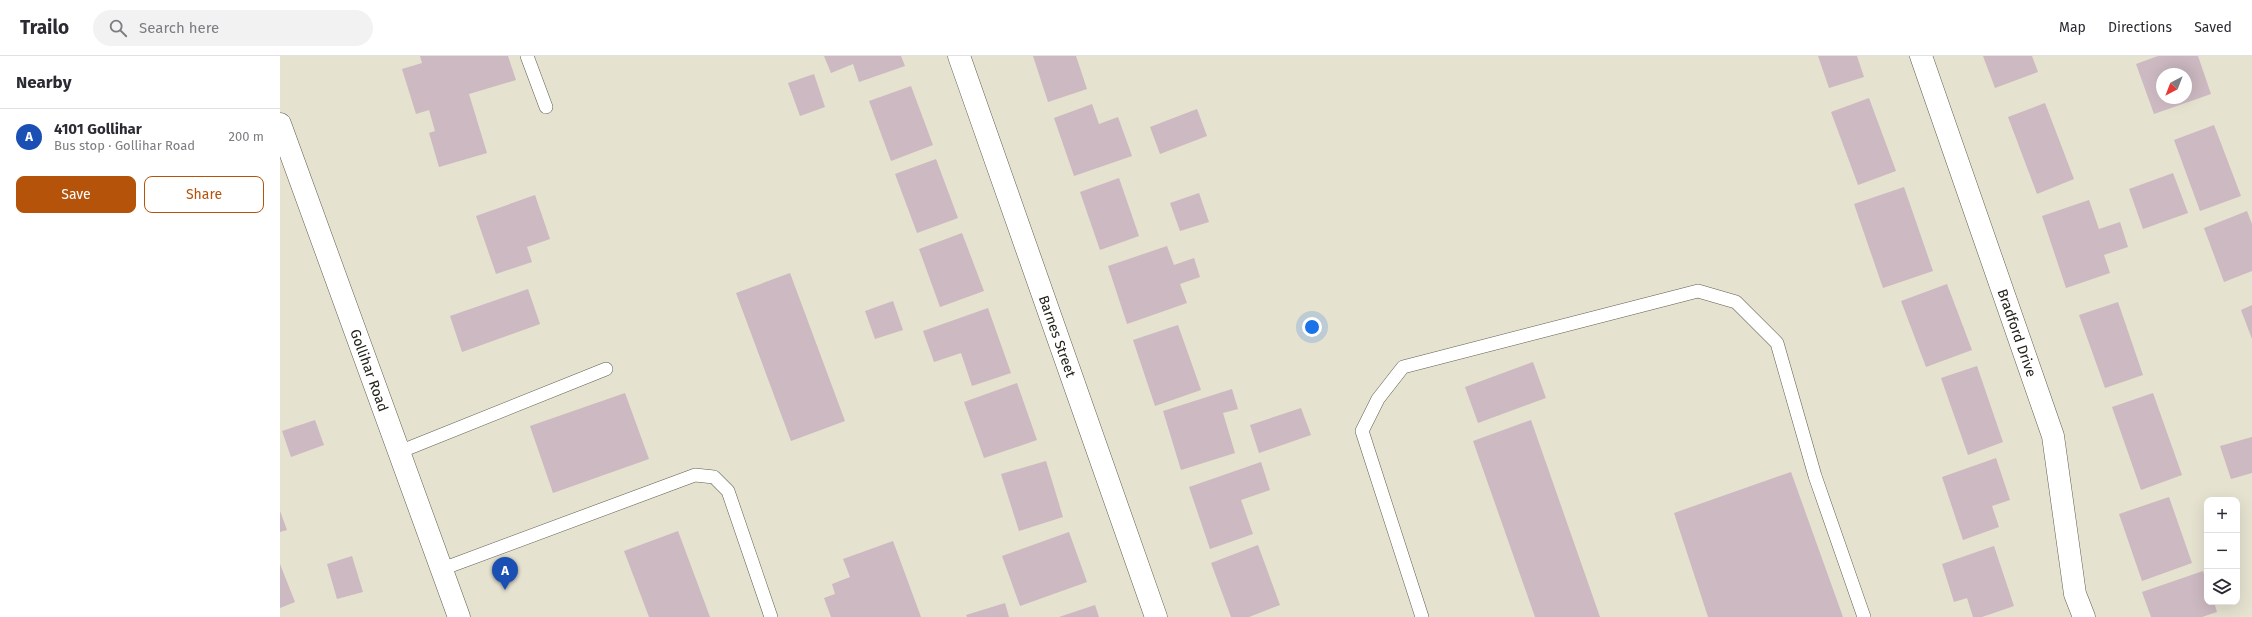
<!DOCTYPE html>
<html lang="en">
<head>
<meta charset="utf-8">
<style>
  body { margin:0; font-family:"Fira Sans",sans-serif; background:#f2f2f3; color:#2b2b33 }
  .controls { position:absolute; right:12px; bottom:12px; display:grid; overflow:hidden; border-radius:8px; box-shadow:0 4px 16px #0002 }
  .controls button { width:36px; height:36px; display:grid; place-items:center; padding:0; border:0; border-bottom:1px solid #e1e1e2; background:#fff; color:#2b2b33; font:20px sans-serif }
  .compass { position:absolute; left:1876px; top:12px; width:36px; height:36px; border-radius:50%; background:#fff; box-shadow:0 4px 16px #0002; rotate:222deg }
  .you { position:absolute; left:1032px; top:271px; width:14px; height:14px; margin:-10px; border:3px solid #fff; border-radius:50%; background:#1a73e8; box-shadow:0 0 0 6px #1a73e833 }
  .badge { display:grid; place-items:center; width:26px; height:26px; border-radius:50%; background:#b45309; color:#fff; font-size:13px; font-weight:700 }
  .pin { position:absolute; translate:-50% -33px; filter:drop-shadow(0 1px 2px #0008) }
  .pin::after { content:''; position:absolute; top:21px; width:14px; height:12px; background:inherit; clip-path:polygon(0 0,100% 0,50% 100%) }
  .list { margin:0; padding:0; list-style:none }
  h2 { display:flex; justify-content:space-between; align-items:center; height:52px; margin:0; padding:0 16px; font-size:17px }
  h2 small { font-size:13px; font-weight:400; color:#7c7c81 }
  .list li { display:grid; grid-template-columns:26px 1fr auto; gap:12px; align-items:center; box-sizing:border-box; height:56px; padding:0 16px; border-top:1px solid #e1e1e2 }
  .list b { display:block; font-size:15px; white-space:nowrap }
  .list p { margin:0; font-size:13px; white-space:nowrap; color:#7c7c81 }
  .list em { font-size:13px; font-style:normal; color:#7c7c81 }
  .actions { display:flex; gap:8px; padding:12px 16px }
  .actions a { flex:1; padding:9px 0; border:1px solid #b45309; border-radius:8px; text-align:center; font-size:14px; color:#b45309 }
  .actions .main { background:#b45309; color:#fff }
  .icon { flex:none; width:22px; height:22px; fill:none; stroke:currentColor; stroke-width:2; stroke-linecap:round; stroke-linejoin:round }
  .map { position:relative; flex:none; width:1972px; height:561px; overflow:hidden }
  header { display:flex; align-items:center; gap:24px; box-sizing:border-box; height:56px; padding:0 20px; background:#fff; border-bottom:1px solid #e1e1e2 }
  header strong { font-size:19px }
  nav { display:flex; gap:22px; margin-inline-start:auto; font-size:14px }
  .search { width:280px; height:36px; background:#f2f2f3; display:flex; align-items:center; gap:10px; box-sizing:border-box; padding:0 14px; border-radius:22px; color:#7c7c81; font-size:15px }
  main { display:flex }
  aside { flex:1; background:#fff }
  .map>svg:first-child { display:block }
  .building { fill:#ccb9c1; fill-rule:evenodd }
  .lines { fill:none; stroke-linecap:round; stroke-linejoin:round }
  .service-casing { stroke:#605d4e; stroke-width:14 }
  .minor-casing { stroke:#605d4e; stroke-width:23 }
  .secondary-casing { stroke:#605d4e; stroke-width:23 }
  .service { stroke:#fff; stroke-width:13 }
  .minor { stroke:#fff; stroke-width:22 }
  .secondary { stroke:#fff; stroke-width:22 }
  .labels { text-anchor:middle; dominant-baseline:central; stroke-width:3.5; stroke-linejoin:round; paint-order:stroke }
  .street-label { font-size:14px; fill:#22211a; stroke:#e5e2d0 }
</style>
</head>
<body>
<header>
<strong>Trailo</strong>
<div class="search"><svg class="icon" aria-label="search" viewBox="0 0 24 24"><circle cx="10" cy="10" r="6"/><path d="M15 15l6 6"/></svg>Search here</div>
<nav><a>Map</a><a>Directions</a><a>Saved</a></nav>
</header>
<main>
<aside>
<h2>Nearby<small></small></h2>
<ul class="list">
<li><span class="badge" style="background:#1a4fb4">A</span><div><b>4101 Gollihar</b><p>Bus stop · Gollihar Road</p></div><em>200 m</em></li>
</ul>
<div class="actions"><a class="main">Save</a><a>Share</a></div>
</aside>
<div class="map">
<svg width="1972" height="561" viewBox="0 0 1972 561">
  <rect width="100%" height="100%" fill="#e5e2d0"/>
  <g class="building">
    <path d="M 140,0 L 228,0 L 236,24 L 189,38 L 207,97 L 159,111 L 149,77 L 155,75 L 149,54 L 136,58 L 122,13 L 142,7 Z"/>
    <path d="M 544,0 L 621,0 L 625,10 L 579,26 L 573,8 L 551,17 Z"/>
    <path d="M 753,0 L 796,0 L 807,33 L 768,46 Z"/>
    <path d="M 1538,0 L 1577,0 L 1584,21 L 1549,32 Z"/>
    <path d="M 1703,0 L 1752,0 L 1758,16 L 1715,32 Z"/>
    <path d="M 1878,0 L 1918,0 L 1931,38 L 1874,58 L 1856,8 ZM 1882,18 L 1906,18 L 1906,42 L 1882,42 Z"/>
    <path d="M 534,18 L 545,51 L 520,60 L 508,27 Z"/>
    <path d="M 631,30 L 653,89 L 611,105 L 589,45 Z"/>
    <path d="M 1589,42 L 1616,115 L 1578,129 L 1551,56 Z"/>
    <path d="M 1765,47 L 1794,123 L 1757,138 L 1728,61 Z"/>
    <path d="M 812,48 L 819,68 L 838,61 L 852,100 L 794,120 L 774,62 Z"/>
    <path d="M 917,53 L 927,80 L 880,98 L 870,71 Z"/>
    <path d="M 1934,69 L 1961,140 L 1920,155 L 1894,84 Z"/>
    <path d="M 656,103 L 678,162 L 637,177 L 615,118 Z"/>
    <path d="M 1893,117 L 1908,157 L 1863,173 L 1849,133 Z"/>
    <path d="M 839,122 L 859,180 L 820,194 L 800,136 Z"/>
    <path d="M 1624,131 L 1653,215 L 1603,232 L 1574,148 Z"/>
    <path d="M 919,137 L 929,166 L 900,175 L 890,147 Z"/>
    <path d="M 255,139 L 270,183 L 247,191 L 252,206 L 216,218 L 196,160 Z"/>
    <path d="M 1809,144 L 1819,173 L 1840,166 L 1848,191 L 1824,199 L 1830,217 L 1786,232 L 1762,160 Z"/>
    <path d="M 1967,155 L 1972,168 L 1972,215 L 1944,226 L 1924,172 Z"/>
    <path d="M 682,177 L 704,235 L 660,251 L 639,193 Z"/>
    <path d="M 887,190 L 894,209 L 914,202 L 920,221 L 900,228 L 907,247 L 847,268 L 828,210 Z"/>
    <path d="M 510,217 L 565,365 L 511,385 L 456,237 Z"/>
    <path d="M 1667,228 L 1692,294 L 1646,311 L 1621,245 Z"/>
    <path d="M 248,233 L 260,268 L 182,296 L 170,260 Z"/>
    <path d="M 613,245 L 623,274 L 595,283 L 585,255 Z"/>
    <path d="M 1838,246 L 1863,319 L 1825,332 L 1799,259 Z"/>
    <path d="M 1972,249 L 1972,283 L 1961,254 Z"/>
    <path d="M 708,252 L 731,317 L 692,330 L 681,297 L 654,306 L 643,275 Z"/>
    <path d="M 898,269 L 921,334 L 875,350 L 853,284 Z"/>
    <path d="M 1253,306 L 1266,342 L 1198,367 L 1185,331 Z"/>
    <path d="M 1697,310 L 1723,386 L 1688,399 L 1661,322 Z"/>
    <path d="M 737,327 L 757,384 L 704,402 L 684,346 Z"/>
    <path d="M 952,333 L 958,353 L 943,357 L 955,397 L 901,414 L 883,355 Z"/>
    <path d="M 345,337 L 369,403 L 273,437 L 250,370 Z"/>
    <path d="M 1873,337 L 1902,419 L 1861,434 L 1832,351 Z"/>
    <path d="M 1021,352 L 1031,379 L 979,397 L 970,369 Z"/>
    <path d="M 35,364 L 44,389 L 11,401 L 2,375 Z"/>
    <path d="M 1251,364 L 1320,561 L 1255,561 L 1193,385 Z"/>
    <path d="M 1972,381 L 1972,417 L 1951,423 L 1940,390 Z"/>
    <path d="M 1716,402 L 1730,444 L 1712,450 L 1719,471 L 1683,484 L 1662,421 Z"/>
    <path d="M 766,405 L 783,461 L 739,475 L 721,418 Z"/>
    <path d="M 981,406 L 990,434 L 961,444 L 973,478 L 930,493 L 909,431 Z"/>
    <path d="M 1511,416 L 1563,561 L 1428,561 L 1394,457 Z"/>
    <path d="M 1889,441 L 1912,507 L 1862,525 L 1839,458 Z"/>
    <path d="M 0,455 L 7,474 L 0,476 Z"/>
    <path d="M 398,475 L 430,561 L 369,561 L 344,495 Z"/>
    <path d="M 789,476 L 807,526 L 740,550 L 722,500 Z"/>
    <path d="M 613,485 L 641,561 L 551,561 L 544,542 L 555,538 L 552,528 L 570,521 L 563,503 Z"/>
    <path d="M 978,489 L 1000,549 L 969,561 L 951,561 L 931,507 Z"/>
    <path d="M 1714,490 L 1734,550 L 1702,561 L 1693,561 L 1687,542 L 1674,546 L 1662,508 Z"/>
    <path d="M 72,500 L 83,536 L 57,543 L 47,508 Z"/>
    <path d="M 0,508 L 15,546 L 0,552 Z"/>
    <path d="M 1923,515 L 1927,527 L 1927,546 L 1934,546 L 1937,556 L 1922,561 L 1871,561 L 1862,536 Z"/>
    <path d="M 725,547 L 729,561 L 687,561 L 686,559 Z"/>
    <path d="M 815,549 L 819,561 L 779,561 Z"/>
  </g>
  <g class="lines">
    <defs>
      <g id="service">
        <path d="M 247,0 L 266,51"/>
        <path d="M 119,396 L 326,313"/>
        <path d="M 162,513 L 415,419 L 434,421 L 448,435 L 491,561"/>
        <path d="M 1142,561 L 1082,375 L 1098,343 L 1123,311 L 1418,235 L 1456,246 L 1497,287 L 1535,420 L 1584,561"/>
      </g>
      <g id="minor">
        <path id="s1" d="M 679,0 L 876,561"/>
        <path id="s2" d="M 1641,0 L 1773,380 L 1795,538 L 1804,561"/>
      </g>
      <g id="secondary">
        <path id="s3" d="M 0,68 L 179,561"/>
      </g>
    </defs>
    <use href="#service" class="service-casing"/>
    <use href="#minor" class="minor-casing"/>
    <use href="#secondary" class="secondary-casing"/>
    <use href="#service" class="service"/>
    <use href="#minor" class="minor"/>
    <use href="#secondary" class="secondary"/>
  </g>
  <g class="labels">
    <g class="street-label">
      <text stroke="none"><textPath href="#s2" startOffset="293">Bradford Drive</textPath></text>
      <text stroke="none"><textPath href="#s1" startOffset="297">Barnes Street</textPath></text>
      <text stroke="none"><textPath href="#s3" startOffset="262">Gollihar Road</textPath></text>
    </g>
  </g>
</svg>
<div class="controls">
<button>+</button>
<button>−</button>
<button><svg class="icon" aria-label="layers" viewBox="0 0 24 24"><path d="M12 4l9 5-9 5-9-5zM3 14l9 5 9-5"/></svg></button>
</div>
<svg class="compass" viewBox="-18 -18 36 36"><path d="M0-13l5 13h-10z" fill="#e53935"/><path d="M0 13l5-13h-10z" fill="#7c7c81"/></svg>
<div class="you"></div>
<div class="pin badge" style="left:225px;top:534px;background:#1a4fb4">A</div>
</div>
</main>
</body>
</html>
